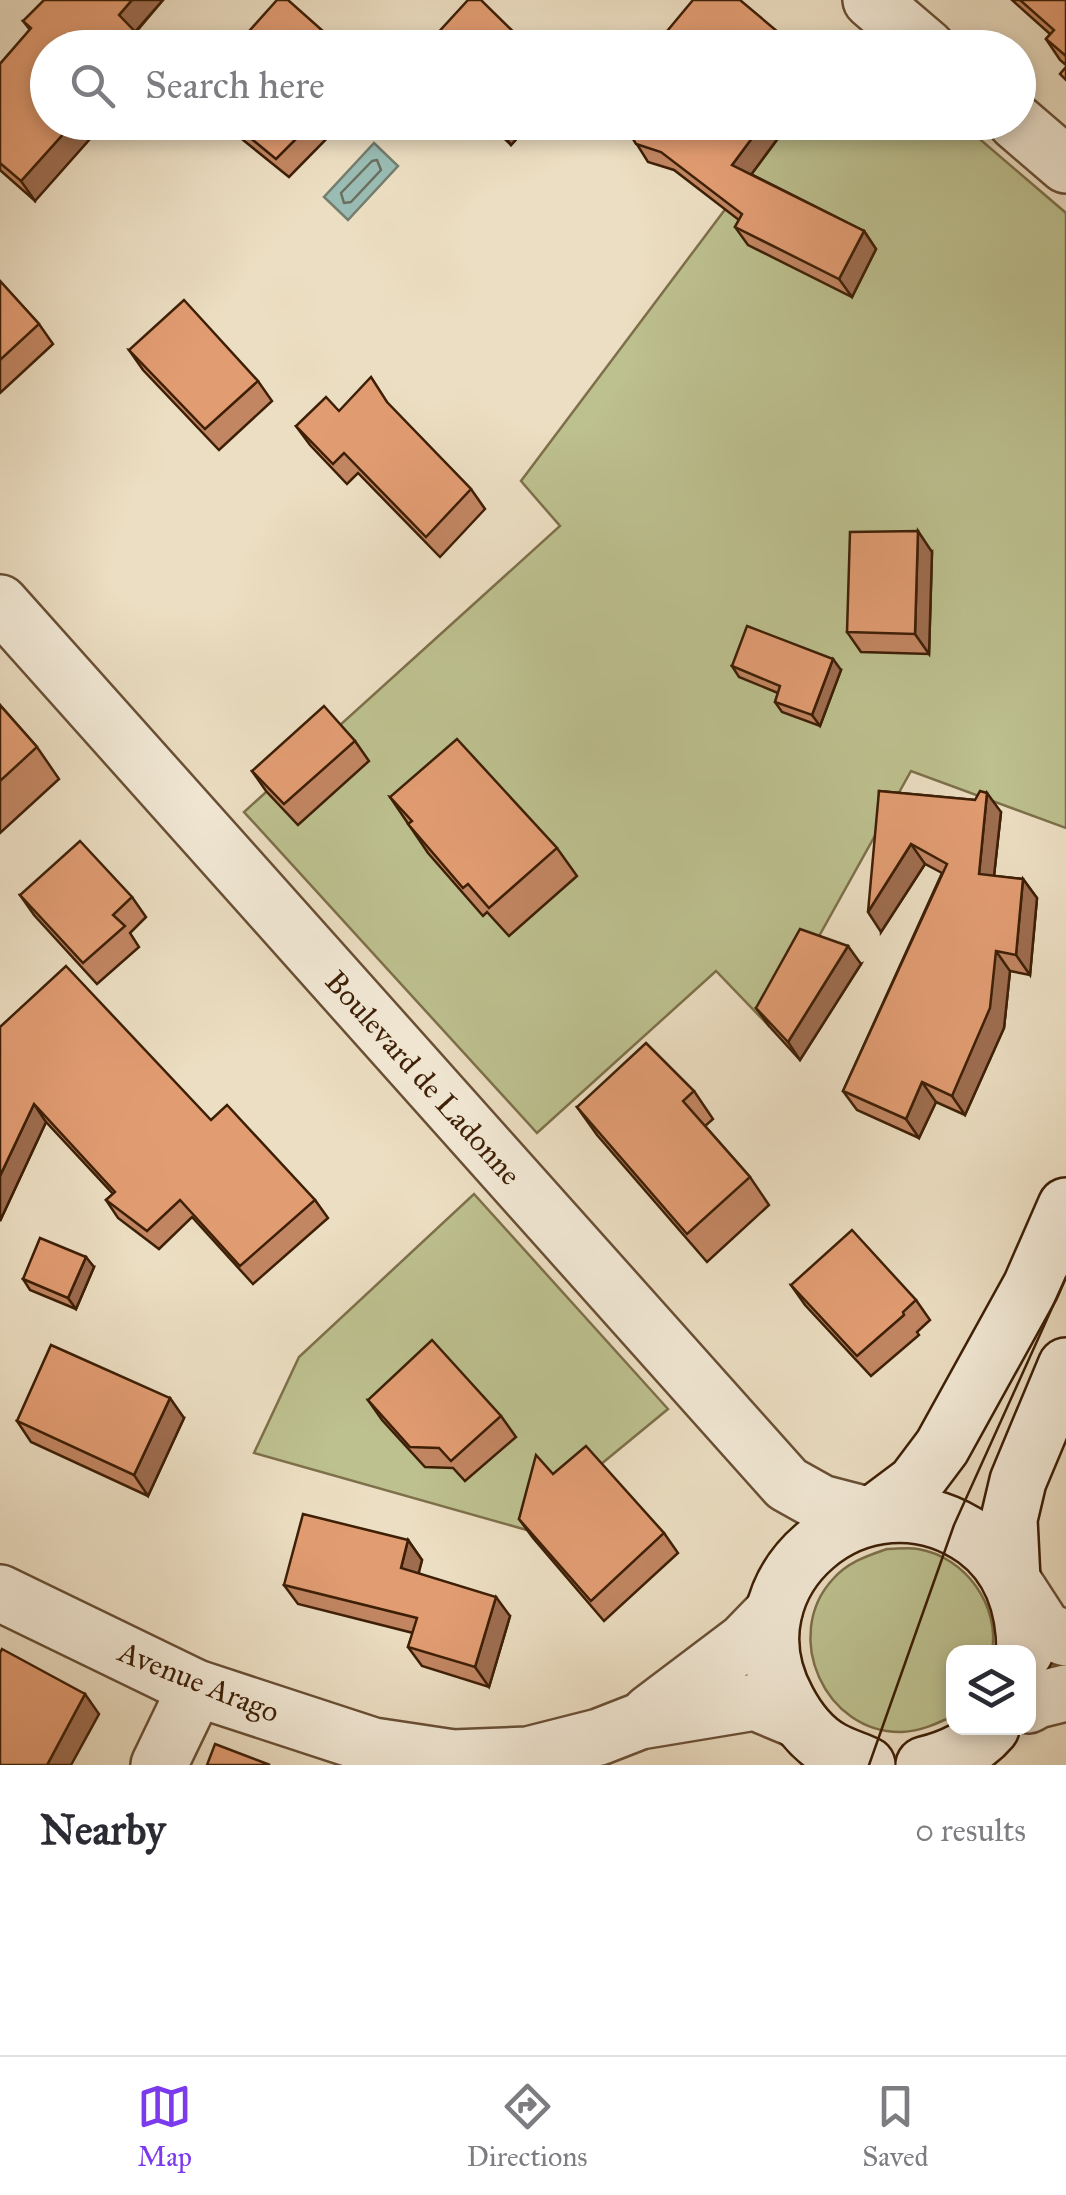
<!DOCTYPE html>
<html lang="en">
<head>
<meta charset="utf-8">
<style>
  body { margin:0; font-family:"IM FELL Great Primer",serif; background:#f2f2f3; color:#2b2b33 }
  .controls { position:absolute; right:30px; bottom:30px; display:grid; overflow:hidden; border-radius:20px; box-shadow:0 5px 15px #0003 }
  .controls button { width:90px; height:90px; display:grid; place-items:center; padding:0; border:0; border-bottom:2px solid #e1e1e2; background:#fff; color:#2b2b33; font:50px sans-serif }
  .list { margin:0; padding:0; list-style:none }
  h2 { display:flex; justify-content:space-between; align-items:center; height:130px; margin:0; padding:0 40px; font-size:42px }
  h2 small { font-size:32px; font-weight:400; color:#7c7c81 }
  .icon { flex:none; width:55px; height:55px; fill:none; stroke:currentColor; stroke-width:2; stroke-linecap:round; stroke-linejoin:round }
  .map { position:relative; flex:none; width:1066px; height:1765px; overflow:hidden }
  .search { position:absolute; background:#fff; box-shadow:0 5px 15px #0003; left:30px; right:30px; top:30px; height:110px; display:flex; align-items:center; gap:25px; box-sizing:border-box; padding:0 35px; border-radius:55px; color:#7c7c81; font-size:38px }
  .sheet { height:290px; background:#fff }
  nav { display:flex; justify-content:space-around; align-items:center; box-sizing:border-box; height:140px; border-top:2px solid #e1e1e2; background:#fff; font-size:28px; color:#7c7c81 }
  nav a { display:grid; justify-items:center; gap:5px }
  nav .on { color:#7c3aed }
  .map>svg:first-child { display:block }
  .green { fill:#bdc08f; stroke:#7d704a; stroke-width:2.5 }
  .water { fill:#99bcb4; stroke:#747d6e; stroke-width:2.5 }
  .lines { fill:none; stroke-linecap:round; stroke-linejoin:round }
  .shore { stroke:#6b6e5d; stroke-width:2.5 }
  .minor-casing { stroke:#694f35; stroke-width:60 }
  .tertiary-casing { stroke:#694f35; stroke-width:60 }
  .secondary-casing { stroke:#3d1f06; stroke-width:60 }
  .minor { stroke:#f3ead7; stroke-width:55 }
  .tertiary { stroke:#f3ead7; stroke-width:55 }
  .secondary { stroke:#f3ead7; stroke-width:55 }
  .tram { stroke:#3d1f06; stroke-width:2.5 }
  .wall { fill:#c28662; stroke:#3d1f06; stroke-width:2.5 }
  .shaded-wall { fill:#9e6d50; stroke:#3d1f06; stroke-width:2.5 }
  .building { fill:#e29c72; stroke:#3d1f06; stroke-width:2.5 }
  .labels { text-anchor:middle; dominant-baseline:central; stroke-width:8; stroke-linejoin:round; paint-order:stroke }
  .street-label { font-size:30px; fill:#3d1f06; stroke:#f3ead7 }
</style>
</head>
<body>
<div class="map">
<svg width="1066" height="1765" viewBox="0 0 1066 1765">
  <rect width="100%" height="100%" fill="#ecdec2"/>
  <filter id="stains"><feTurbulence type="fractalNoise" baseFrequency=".002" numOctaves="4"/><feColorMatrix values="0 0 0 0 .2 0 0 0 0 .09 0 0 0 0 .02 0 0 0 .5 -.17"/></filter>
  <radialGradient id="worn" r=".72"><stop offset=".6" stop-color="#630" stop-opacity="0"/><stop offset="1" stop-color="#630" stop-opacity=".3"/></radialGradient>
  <g class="green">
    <path d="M 790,123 L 961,123 L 1066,213 L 1066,828 L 911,771 L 769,1026 L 716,971 L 537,1133 L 244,812 L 560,526 L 521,481 Z"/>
    <path d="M 474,1194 L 668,1409 L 600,1465 L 534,1532 L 254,1453 L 299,1357 Z"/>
    <path d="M 887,1549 C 897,1549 908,1547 918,1549 C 966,1557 1000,1606 992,1652 L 954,1652 L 953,1716 C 936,1724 921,1731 902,1732 C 825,1734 781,1635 833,1579 C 848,1562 867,1556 887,1549 Z"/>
  </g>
  <path class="water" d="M 374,143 L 398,166 L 348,220 L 324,197 Z"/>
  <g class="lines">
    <path class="shore" d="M 377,160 L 381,170 L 351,202 L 344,203 L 341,193 L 372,161 Z"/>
    <defs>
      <g id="minor">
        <path d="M 871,0 L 927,48"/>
        <path d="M 1016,122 L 1066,165"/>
        <path d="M 0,603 L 787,1484 L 821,1503 L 871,1516"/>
        <path d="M 1012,1580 L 1045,1631 L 1066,1638"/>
        <path d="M 1028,1705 L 1037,1700 L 1066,1693"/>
        <path d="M 159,1765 L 196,1688"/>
      </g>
      <g id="tertiary">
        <path d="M 0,1593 L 196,1688 L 373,1746 L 453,1758 L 528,1755 L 599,1737 L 640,1721 L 755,1702 L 798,1720"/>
        <path d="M 650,1713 L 744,1642 L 774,1611"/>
      </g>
      <g id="secondary">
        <path d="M 871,1516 L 915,1483 L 942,1447 L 1031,1286 L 1066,1206"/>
        <path d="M 1012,1580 L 1009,1519 L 1018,1481 L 1066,1366"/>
        <path d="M 867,1765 C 856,1760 843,1756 832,1750 C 812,1739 797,1719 787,1700 C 722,1582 864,1461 975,1539 C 1012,1566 1025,1608 1025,1652"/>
        <path d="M 924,1765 C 949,1759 974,1748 991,1728"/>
      </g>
    </defs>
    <use href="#minor" class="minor-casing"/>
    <use href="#tertiary" class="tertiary-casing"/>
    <use href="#secondary" class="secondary-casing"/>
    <use href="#minor" class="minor"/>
    <use href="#tertiary" class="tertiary"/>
    <use href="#secondary" class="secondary"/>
    <path class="tram" d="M 869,1765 L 954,1525 L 1066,1277"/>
  </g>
  <g class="wall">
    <path d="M 163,0 L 136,32 L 48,48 L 35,201 L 0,170 L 0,64 L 30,30 L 23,21 Z"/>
    <path d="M 1012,0 L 1066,0 L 1066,65 L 1060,60 L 1046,39 L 1050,34 Z"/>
    <path d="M 229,122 L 343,122 L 289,177 L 238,136 Z"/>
    <path d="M 487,122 L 532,122 L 511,145 Z"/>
    <path d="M 623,122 L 779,122 L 776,126 L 781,134 L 751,174 L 864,231 L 876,249 L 852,297 L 748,245 L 735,227 L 739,220 L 674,170 L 648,162 Z"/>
    <path d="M 0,281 L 39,324 L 53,344 L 0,393 Z"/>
    <path d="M 129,350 L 258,381 L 272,401 L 219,450 L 143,370 Z"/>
    <path d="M 390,406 L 471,489 L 485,509 L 440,557 L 358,473 L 347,484 L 310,445 L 296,426 L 339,411 Z"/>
    <path d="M 932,552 L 929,654 L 861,652 L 847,632 Z"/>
    <path d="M 732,666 L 841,670 L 820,726 L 782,712 L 775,702 L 778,693 L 739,677 Z"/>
    <path d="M 0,705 L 37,747 L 59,779 L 0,833 Z"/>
    <path d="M 355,741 L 369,761 L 298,825 L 266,791 L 252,771 Z"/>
    <path d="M 879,791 L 975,800 L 1001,812 L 994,876 L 1023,879 L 1037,898 L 1030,975 L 1010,971 L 1004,1028 L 965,1115 L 936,1102 L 919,1138 L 857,1110 L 843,1091 L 942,873 L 925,864 L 881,932 Z"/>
    <path d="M 390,797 L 557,848 L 577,876 L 509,936 L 487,912 L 483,916 L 428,853 Z"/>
    <path d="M 20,895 L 132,897 L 146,917 L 130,933 L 139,947 L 97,984 L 34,915 Z"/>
    <path d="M 861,964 L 800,1060 L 769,1026 L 756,1008 Z"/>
    <path d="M 0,1027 L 211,1120 L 315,1200 L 328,1218 L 253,1284 L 192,1217 L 159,1249 L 118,1218 L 106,1200 L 113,1194 L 46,1122 L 0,1221 Z"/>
    <path d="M 694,1091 L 713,1119 L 705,1126 L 750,1177 L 769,1205 L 707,1262 L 597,1135 L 577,1107 Z"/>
    <path d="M 94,1267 L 76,1309 L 30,1290 L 23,1279 Z"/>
    <path d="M 791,1285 L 916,1300 L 930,1320 L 917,1332 L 919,1335 L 871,1376 L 805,1305 Z"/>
    <path d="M 368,1400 L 501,1416 L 516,1437 L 465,1481 L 453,1468 L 425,1467 L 382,1420 Z"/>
    <path d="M 184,1418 L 148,1496 L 31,1442 L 17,1421 Z"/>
    <path d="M 553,1474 L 664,1533 L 678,1553 L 604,1621 L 533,1538 L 519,1519 Z"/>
    <path d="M 408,1540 L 422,1560 L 418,1573 L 510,1616 L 489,1687 L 422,1666 L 408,1647 L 413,1633 L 298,1604 L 284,1585 Z"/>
  </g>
  <g class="shaded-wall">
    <path d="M 132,0 L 163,0 L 133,34 L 119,15 Z"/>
    <path d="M 74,122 L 105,122 L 35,201 L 21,181 Z"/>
    <path d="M 440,122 L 451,122 L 445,129 Z"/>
    <path d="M 499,122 L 532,122 L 511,145 L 497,125 Z"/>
    <path d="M 764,122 L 779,122 L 776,126 L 781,134 L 745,183 L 732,165 Z"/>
    <path d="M 864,231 L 876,249 L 852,297 L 839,279 Z"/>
    <path d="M 918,531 L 932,552 L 929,654 L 915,634 Z"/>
    <path d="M 833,659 L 841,670 L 820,726 L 812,715 Z"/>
    <path d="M 987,793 L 1001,812 L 992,894 L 979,874 Z"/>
    <path d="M 911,844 L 925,864 L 881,932 L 868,912 Z"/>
    <path d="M 1023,879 L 1037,898 L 1030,975 L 1016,955 Z"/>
    <path d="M 848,946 L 861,964 L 800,1060 L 788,1042 Z"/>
    <path d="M 996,951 L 1010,971 L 1004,1028 L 965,1115 L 952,1096 Z"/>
    <path d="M 922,1082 L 936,1102 L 919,1138 L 906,1119 Z"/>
    <path d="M 34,1104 L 46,1122 L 0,1221 L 0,1176 Z"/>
    <path d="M 86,1257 L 94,1267 L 76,1309 L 68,1298 Z"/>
    <path d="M 170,1398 L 184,1418 L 148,1496 L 134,1475 Z"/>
    <path d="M 408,1540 L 422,1560 L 415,1588 L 401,1568 Z"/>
    <path d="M 496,1597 L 510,1616 L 489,1687 L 475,1667 Z"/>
    <path d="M 85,1694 L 99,1714 L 71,1765 L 47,1765 Z"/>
  </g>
  <g class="building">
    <path d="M 44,0 L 132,0 L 119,15 L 151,48 L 48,48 L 48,122 L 74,122 L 21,181 L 0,163 L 0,64 L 31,28 L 23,21 Z"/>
    <path d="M 277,0 L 288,0 L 342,48 L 234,48 Z"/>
    <path d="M 468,0 L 481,0 L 530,48 L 424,48 Z"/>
    <path d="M 693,0 L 740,0 L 797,48 L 653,48 Z"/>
    <path d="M 1020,0 L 1066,0 L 1066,56 L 1046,39 L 1054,30 Z"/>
    <path d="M 1066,67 L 1066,80 L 1060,74 Z"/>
    <path d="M 231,122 L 313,122 L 276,159 Z"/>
    <path d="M 623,122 L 764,122 L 732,165 L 864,231 L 839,279 L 735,227 L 742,214 L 661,152 L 636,144 Z"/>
    <path d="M 0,281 L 39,324 L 0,360 Z"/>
    <path d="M 184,300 L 258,381 L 205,429 L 129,350 Z"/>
    <path d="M 371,377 L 387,402 L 471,489 L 426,537 L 344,453 L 333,464 L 296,426 L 326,397 L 339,411 Z"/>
    <path d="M 918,531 L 915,634 L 847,632 L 850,532 Z"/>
    <path d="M 747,626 L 833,659 L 812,715 L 775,702 L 780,686 L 732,666 Z"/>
    <path d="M 0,705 L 37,747 L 0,781 Z"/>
    <path d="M 324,706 L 355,741 L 284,804 L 252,771 Z"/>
    <path d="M 457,739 L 557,848 L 489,908 L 468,884 L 463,888 L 408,824 L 412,821 L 390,797 Z"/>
    <path d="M 879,791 L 975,800 L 980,791 L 987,793 L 979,874 L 1023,879 L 1016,955 L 996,951 L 990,1008 L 952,1096 L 922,1082 L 906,1119 L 843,1091 L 947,864 L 911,844 L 868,912 Z"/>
    <path d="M 80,841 L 132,897 L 113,915 L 125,926 L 83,963 L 20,895 Z"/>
    <path d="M 800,929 L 848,946 L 788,1042 L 756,1008 Z"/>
    <path d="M 66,966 L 211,1120 L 227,1105 L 315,1200 L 240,1266 L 180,1200 L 147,1231 L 106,1200 L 115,1192 L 34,1104 L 0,1176 L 0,1027 Z"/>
    <path d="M 646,1043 L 694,1091 L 683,1101 L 750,1177 L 687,1234 L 577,1107 Z"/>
    <path d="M 852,1230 L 916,1300 L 903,1312 L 904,1315 L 857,1356 L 791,1285 Z"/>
    <path d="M 40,1238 L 86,1257 L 68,1298 L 23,1279 Z"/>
    <path d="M 432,1340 L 501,1416 L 451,1461 L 439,1448 L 410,1447 L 368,1400 Z"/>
    <path d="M 51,1345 L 170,1398 L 134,1475 L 17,1421 Z"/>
    <path d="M 586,1446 L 664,1533 L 591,1601 L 519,1519 L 536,1455 L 553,1474 Z"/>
    <path d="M 303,1514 L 408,1540 L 401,1568 L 496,1597 L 475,1667 L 408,1647 L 417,1618 L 284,1585 Z"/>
    <path d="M 2,1649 L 85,1694 L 47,1765 L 0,1765 L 0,1653 Z"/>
    <path d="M 215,1744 L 270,1765 L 207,1765 Z"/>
  </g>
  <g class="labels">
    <g class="street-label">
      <text transform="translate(423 1078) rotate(48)">Boulevard de Ladonne</text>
      <text transform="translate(199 1682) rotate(22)">Avenue Arago</text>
    </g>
  </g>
  <rect width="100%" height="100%" filter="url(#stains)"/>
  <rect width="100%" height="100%" fill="url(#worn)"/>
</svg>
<div class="controls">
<button><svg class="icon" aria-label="layers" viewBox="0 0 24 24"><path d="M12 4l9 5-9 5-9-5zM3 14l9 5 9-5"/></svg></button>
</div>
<div class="search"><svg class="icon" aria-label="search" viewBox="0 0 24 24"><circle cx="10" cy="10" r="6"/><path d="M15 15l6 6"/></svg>Search here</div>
</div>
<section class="sheet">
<h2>Nearby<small>0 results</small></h2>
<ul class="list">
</ul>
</section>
<nav>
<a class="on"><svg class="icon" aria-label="map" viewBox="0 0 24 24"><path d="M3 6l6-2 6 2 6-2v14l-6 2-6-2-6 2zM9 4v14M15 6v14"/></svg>Map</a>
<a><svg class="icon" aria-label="directions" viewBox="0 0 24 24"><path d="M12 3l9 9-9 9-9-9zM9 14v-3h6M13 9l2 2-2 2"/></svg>Directions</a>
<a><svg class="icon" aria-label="saved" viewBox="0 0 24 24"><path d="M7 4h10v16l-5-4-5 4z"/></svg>Saved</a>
</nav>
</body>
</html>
